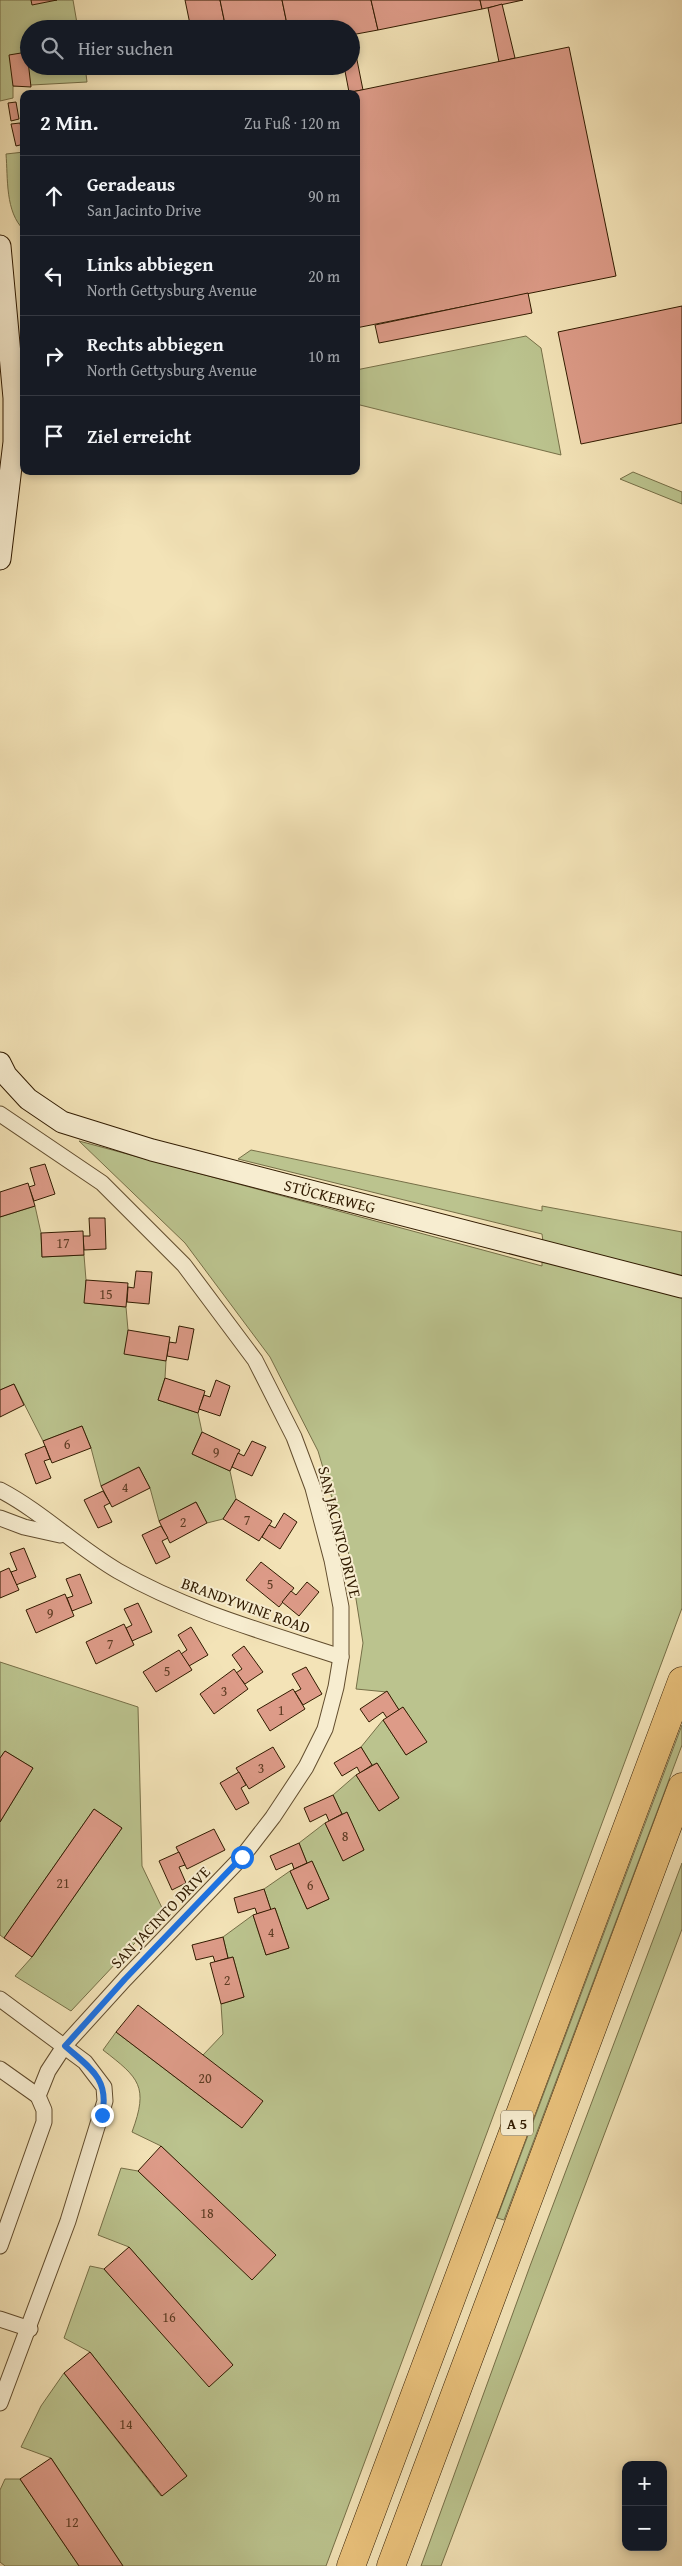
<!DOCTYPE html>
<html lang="de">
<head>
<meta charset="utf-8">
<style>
  body { margin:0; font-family:"Gentium Book Plus",serif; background:#20242c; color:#f1f3f6 }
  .controls { position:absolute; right:15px; bottom:15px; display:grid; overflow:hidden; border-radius:10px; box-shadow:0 2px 8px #0003 }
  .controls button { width:45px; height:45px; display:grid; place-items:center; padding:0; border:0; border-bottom:1px solid #363941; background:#171b24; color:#f1f3f6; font:25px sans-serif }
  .stop { position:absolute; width:15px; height:15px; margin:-11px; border:4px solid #1a73e8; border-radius:50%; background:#fff }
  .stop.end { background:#1a73e8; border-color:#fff; box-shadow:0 1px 5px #0008 }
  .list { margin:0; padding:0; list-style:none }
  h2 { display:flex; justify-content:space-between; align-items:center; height:65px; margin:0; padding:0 20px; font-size:21px }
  h2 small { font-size:16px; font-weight:400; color:#9ea1a6 }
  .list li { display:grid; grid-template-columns:32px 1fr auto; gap:15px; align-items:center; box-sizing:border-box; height:80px; padding:0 20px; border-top:1px solid #363941 }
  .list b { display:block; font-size:19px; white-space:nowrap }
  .list p { margin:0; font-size:16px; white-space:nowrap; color:#9ea1a6 }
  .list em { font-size:16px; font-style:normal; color:#9ea1a6 }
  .icon { flex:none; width:28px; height:28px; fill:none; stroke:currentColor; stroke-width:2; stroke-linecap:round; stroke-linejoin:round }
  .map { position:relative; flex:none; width:682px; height:2566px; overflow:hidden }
  .search { position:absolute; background:#171b24; box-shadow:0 2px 8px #0003; left:20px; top:20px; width:340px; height:55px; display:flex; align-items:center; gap:12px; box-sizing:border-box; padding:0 18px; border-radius:28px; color:#9ea1a6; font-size:19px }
  .panel { position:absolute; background:#171b24; box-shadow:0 2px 8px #0003; left:20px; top:90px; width:340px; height:385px; border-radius:10px }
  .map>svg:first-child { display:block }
  .green { fill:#bbc38e; stroke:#766f47 }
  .building { fill:#dd9b88; stroke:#311b00 }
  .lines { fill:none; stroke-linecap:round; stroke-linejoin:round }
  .street-casing { stroke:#624d2e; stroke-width:17 }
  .secondary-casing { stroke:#311b00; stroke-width:23 }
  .highway-casing { stroke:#311b00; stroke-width:29 }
  .street { stroke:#f7edd0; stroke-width:15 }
  .secondary { stroke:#f7edd0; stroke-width:21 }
  .highway { stroke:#eac27c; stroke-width:28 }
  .route { stroke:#1a73e8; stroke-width:6 }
  .labels { text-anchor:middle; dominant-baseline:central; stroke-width:4; stroke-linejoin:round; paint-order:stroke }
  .number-label { font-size:14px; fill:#5c3b22 }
  .shield { fill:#f7edd0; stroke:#6c5a3e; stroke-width:1 }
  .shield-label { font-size:15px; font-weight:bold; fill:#311b00 }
  .street-label { font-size:16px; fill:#311b00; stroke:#f7edd0 }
</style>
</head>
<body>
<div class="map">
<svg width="682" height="2566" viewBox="0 0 682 2566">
  <rect width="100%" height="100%" fill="#f3e3b7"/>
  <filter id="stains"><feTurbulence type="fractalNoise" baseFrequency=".004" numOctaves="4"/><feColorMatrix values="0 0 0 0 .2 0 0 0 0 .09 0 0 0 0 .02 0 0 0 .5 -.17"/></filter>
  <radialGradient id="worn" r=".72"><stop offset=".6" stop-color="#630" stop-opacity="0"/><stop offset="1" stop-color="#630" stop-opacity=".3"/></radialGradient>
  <g class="green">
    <path d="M 0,0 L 73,0 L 78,29 L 29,29 L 29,66 L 85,66 L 87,82 L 13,86 L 13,98 L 0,101 Z"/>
    <path d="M 24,152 L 24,230 C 5,212 8,178 6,154 Z"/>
    <path d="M 526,336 L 541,348 L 561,455 L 356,404 L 356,370 Z"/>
    <path d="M 633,472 L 682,492 L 682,504 L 620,479 Z"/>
    <path d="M 79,1141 L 542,1266 L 542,1260 L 682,1297 L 682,1608 L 326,2566 L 123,2566 L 51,2458 L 21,2447 L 41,2406 L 64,2373 L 161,2496 L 187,2476 L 90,2352 L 64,2338 L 90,2266 L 104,2269 L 209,2386 L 233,2365 L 129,2247 L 98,2235 L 121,2168 L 138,2171 L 252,2279 L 275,2255 L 161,2146 L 132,2132 C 149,2086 139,2078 103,2050 L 116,2032 L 242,2128 L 203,2055 L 223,2034 L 221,2004 L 244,1997 L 233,1957 L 228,1958 L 223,1937 L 253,1915 L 266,1955 L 289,1948 L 275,1908 L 271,1910 L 264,1889 L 290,1871 L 307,1909 L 329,1899 L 312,1861 L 307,1863 L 299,1843 L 325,1823 L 343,1860 L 364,1850 L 347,1813 L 342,1814 L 333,1795 L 356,1775 L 379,1811 L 399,1798 L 377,1763 L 372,1765 L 361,1747 L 383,1720 L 406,1755 L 426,1742 L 403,1707 L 399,1710 L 387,1692 L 356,1689 L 363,1643 L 349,1555 L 318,1451 L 270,1357 L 185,1243 Z"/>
    <path d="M 251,1150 L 542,1211 L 542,1206 L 682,1232 L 682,1277 L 543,1242 L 542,1234 L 238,1159 Z"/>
    <path d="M 35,1206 L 41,1233 L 42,1257 L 84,1255 L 86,1280 L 85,1303 L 126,1307 L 128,1330 L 166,1361 L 165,1378 L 158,1400 L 198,1413 L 202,1432 L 192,1454 L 230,1471 L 236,1499 L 223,1519 L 207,1523 L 196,1502 L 159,1521 L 150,1488 L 139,1467 L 101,1486 L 91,1448 L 82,1426 L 43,1441 L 14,1384 L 0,1390 L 0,1217 Z"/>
    <path d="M 0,1662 L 138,1707 L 142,1866 L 164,1912 L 71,2011 L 15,1976 L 32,1957 L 122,1828 L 94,1809 L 4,1938 L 0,1935 L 0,1822 L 33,1768 L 5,1751 L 0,1758 Z"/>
    <path d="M 682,1725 L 682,1745 L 504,2220 L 497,2218 Z"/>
    <path d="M 682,1863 L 682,1929 L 441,2566 L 421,2566 L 530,2266 Z"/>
    <path d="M 5,2479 L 20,2479 L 79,2566 L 5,2566 L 0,2562 L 0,2490 Z"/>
  </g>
  <g class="building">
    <path d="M 31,0 L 57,0 L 32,5 Z"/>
    <path d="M 185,0 L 220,0 L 226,29 L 191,29 Z"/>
    <path d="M 220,0 L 282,0 L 288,29 L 226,29 Z"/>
    <path d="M 282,0 L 371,0 L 378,30 L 351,35 L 351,29 L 288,29 Z"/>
    <path d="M 371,0 L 480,0 L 482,9 L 378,30 Z"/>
    <path d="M 480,0 L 523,0 L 482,9 Z"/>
    <path d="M 502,4 L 515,58 L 499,62 L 488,8 Z"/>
    <path d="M 352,35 L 363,90 L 349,92 L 344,66 L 351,66 Z"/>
    <path d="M 569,47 L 616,276 L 356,328 L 356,94 L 342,94 Z"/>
    <path d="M 27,52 L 31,87 L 13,86 L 9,55 Z"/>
    <path d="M 16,102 L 19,119 L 11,121 L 8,103 Z"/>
    <path d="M 20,123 L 24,144 L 16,146 L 11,124 Z"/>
    <path d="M 528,293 L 532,313 L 379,343 L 375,325 Z"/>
    <path d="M 682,306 L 682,423 L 581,444 L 558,332 Z"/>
    <path d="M 45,1164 L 55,1194 L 34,1201 L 29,1187 L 35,1185 L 30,1168 Z"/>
    <path d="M 28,1183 L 35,1206 L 0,1217 L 0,1192 Z"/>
    <path d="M 89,1218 L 105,1218 L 106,1249 L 84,1250 L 83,1236 L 90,1236 Z"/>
    <path d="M 83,1231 L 84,1255 L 42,1257 L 41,1233 Z"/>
    <path d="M 136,1271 L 152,1272 L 149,1304 L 127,1302 L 128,1287 L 134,1288 Z"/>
    <path d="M 86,1280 L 128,1283 L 126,1307 L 84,1303 Z"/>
    <path d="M 179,1326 L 194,1329 L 188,1360 L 167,1356 L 169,1342 L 176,1343 Z"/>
    <path d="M 128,1330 L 170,1337 L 166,1361 L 124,1354 Z"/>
    <path d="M 165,1378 L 205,1391 L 198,1413 L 158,1400 Z"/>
    <path d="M 216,1380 L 230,1386 L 220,1416 L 199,1409 L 204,1395 L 210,1397 Z"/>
    <path d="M 14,1384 L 24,1405 L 0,1417 L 0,1390 Z"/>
    <path d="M 82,1426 L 91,1448 L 52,1463 L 43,1441 Z"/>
    <path d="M 202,1432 L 240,1450 L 230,1471 L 192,1454 Z"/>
    <path d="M 252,1441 L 266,1447 L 252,1476 L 232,1467 L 238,1453 L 244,1456 Z"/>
    <path d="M 45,1446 L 50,1459 L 44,1461 L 51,1478 L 36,1484 L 25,1454 Z"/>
    <path d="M 139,1467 L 150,1488 L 112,1507 L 101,1486 Z"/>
    <path d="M 103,1491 L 110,1503 L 104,1506 L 112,1522 L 98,1528 L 84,1500 Z"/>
    <path d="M 236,1499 L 272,1521 L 259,1541 L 223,1519 Z"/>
    <path d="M 196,1502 L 207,1523 L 170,1543 L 159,1521 Z"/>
    <path d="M 284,1513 L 297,1522 L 280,1549 L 262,1537 L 269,1525 L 275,1528 Z"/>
    <path d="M 161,1526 L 168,1538 L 162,1541 L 170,1557 L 156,1564 L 142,1535 Z"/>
    <path d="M 24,1548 L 36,1577 L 16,1585 L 11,1572 L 17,1570 L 10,1553 Z"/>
    <path d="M 261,1562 L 294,1588 L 279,1607 L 246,1580 Z"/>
    <path d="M 9,1568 L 19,1590 L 0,1598 L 0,1572 Z"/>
    <path d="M 80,1574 L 92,1603 L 72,1611 L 67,1598 L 73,1596 L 66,1579 Z"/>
    <path d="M 307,1582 L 319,1592 L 299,1616 L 282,1602 L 291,1591 L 296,1595 Z"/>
    <path d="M 65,1594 L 74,1616 L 36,1633 L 26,1610 Z"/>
    <path d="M 138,1603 L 152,1632 L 132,1641 L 126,1628 L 132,1625 L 124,1609 Z"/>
    <path d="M 124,1624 L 134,1645 L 96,1664 L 86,1642 Z"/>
    <path d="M 191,1627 L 208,1655 L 189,1666 L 181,1654 L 187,1650 L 178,1635 Z"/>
    <path d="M 244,1646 L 263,1672 L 245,1684 L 236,1673 L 242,1669 L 232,1655 Z"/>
    <path d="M 179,1650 L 192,1670 L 156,1692 L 143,1672 Z"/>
    <path d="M 306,1667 L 322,1694 L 303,1705 L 295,1692 L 301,1689 L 292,1674 Z"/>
    <path d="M 234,1669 L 248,1689 L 214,1714 L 200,1694 Z"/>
    <path d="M 293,1689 L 305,1709 L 270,1731 L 257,1710 Z"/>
    <path d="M 387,1691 L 399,1710 L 387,1718 L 383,1712 L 369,1722 L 360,1709 Z"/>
    <path d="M 403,1707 L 427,1742 L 406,1755 L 383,1720 Z"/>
    <path d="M 273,1747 L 285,1767 L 249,1789 L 236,1768 Z"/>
    <path d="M 361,1747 L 372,1765 L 360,1773 L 357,1767 L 342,1776 L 334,1763 Z"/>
    <path d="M 5,1751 L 33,1768 L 0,1822 L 0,1758 Z"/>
    <path d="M 377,1763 L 399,1798 L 379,1811 L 356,1775 Z"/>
    <path d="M 239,1772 L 246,1785 L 241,1788 L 249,1803 L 236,1810 L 220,1783 Z"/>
    <path d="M 333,1795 L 342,1814 L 329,1821 L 326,1814 L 310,1822 L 304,1808 Z"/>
    <path d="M 94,1809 L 122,1828 L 32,1957 L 4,1938 Z"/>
    <path d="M 347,1812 L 364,1850 L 343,1861 L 325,1823 Z"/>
    <path d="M 214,1829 L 225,1850 L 187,1869 L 176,1847 Z"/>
    <path d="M 299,1843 L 307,1863 L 294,1869 L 292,1863 L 276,1870 L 270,1856 Z"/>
    <path d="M 179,1852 L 185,1865 L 179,1867 L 186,1883 L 172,1890 L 159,1861 Z"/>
    <path d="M 312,1861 L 329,1899 L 307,1909 L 290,1871 Z"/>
    <path d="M 264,1889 L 271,1910 L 257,1914 L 255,1908 L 238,1913 L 234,1898 Z"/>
    <path d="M 275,1908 L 289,1948 L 266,1955 L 253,1915 Z"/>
    <path d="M 223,1937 L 228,1958 L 215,1962 L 213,1956 L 196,1960 L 192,1945 Z"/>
    <path d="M 233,1957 L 244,1997 L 221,2004 L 210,1963 Z"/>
    <path d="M 138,2005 L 263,2101 L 242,2128 L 116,2032 Z"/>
    <path d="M 161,2146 L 276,2255 L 252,2280 L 138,2171 Z"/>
    <path d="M 129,2247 L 233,2365 L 209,2387 L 104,2269 Z"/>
    <path d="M 90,2352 L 187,2476 L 162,2496 L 64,2373 Z"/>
    <path d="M 51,2458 L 123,2566 L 79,2566 L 20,2479 Z"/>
  </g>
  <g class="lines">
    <defs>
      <g id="street">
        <path d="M 0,1114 L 102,1183 L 184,1265 L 255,1360 L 294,1437 L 313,1488 L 332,1560 L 341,1607 L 341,1657 L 336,1687 L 325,1729 L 306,1767 L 273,1817 L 242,1857 L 125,1979 L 65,2045 L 48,2071 L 38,2096 L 44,2110 L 44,2122 L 0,2246"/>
        <path d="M 0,1490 C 42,1512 77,1547 118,1571 C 188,1611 265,1632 341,1657"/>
        <path d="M 0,1518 L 24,1527 L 60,1535"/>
        <path d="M 0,1999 L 85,2062 L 104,2087 L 105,2101 L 68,2221 L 0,2403"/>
        <path d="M 0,2069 L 38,2096"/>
        <path d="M 0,2319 L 30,2329"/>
      </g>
      <g id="secondary">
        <path d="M 0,246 L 14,398 L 14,442 L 0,559"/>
        <path id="s1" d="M 0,1063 L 6,1075 L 28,1099 L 62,1122 L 152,1150 L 682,1287"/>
      </g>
      <g id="highway">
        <path d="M 351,2566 L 682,1681"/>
        <path d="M 391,2566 L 682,1787"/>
      </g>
    </defs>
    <use href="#street" class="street-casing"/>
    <use href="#secondary" class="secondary-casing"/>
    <use href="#highway" class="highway-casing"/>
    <use href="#street" class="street"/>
    <use href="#secondary" class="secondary"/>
    <use href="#highway" class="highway"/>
  </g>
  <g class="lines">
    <path class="route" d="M 102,2115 C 110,2079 90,2068 65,2046 L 125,1979 L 242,1857"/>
  </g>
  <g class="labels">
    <g class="number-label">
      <text x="63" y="1243">17</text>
      <text x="106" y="1294">15</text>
      <text x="67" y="1444">6</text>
      <text x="216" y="1452">9</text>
      <text x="125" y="1487">4</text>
      <text x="247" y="1520">7</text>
      <text x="183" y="1522">2</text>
      <text x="270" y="1584">5</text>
      <text x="50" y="1613">9</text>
      <text x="110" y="1644">7</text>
      <text x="167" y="1671">5</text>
      <text x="224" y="1691">3</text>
      <text x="281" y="1710">1</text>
      <text x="261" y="1768">3</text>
      <text x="345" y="1836">8</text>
      <text x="63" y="1883">21</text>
      <text x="310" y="1885">6</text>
      <text x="271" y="1932">4</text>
      <text x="227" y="1980">2</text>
      <text x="205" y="2078">20</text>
      <text x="207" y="2213">18</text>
      <text x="169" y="2317">16</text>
      <text x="126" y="2424">14</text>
      <text x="72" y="2522">12</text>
    </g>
    <rect class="shield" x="501" y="2110.5" width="32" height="25" rx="4"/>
    <g class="shield-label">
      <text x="517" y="2123">A 5</text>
    </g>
    <g class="street-label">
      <text stroke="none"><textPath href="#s1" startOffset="365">STÜCKERWEG</textPath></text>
      <text transform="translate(340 1532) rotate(76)">SAN JACINTO DRIVE</text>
      <text transform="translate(246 1605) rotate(20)">BRANDYWINE ROAD</text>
      <text transform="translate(160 1917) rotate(-46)">SAN JACINTO DRIVE</text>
    </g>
  </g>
  <rect width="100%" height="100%" filter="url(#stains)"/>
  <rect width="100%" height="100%" fill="url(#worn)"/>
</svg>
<div class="controls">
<button>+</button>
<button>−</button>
</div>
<div class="stop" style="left:242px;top:1857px"></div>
<div class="stop end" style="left:102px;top:2115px"></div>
<div class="search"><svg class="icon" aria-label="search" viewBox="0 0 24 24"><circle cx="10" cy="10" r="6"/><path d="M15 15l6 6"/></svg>Hier suchen</div>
<section class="panel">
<h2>2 Min.<small>Zu Fuß · 120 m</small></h2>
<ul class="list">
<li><svg class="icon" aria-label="ahead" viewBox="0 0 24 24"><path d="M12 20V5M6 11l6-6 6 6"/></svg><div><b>Geradeaus</b><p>San Jacinto Drive</p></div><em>90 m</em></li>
<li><svg class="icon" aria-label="left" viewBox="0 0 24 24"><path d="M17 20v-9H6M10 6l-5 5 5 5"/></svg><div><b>Links abbiegen</b><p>North Gettysburg Avenue</p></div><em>20 m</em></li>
<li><svg class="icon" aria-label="right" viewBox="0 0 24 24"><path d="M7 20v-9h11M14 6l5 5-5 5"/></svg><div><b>Rechts abbiegen</b><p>North Gettysburg Avenue</p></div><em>10 m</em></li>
<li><svg class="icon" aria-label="arrive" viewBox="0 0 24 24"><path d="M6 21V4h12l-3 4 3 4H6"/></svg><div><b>Ziel erreicht</b></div></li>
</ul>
</section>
</div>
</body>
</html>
